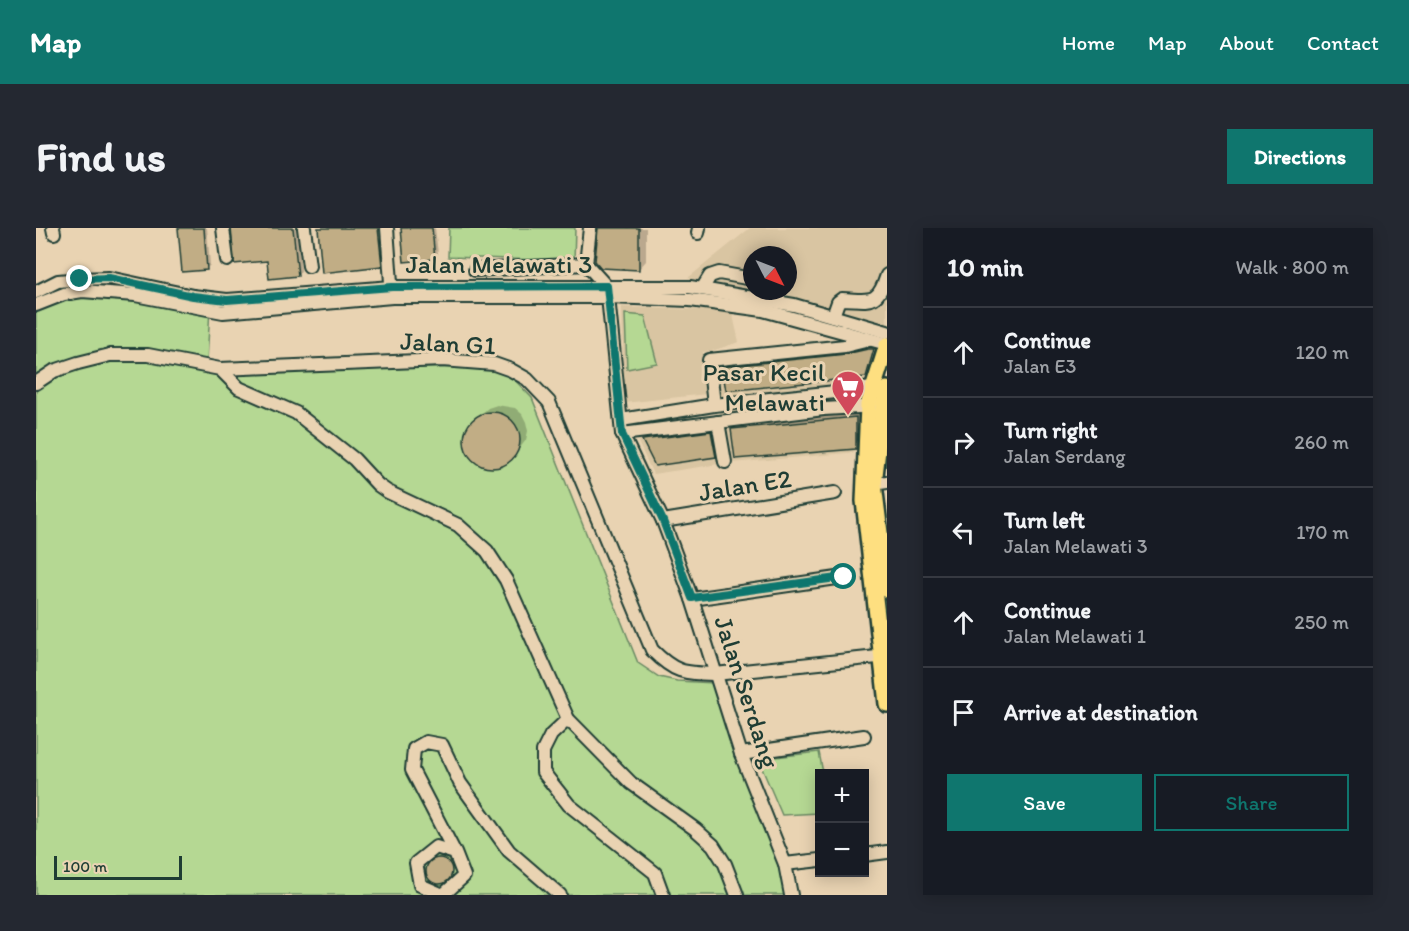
<!DOCTYPE html>
<html lang="en">
<head>
<meta charset="utf-8">
<style>
  body { margin:0; font-family:Itim,sans-serif; background:#242831; color:#f1f3f6 }
  .controls { position:absolute; right:18px; bottom:18px; display:grid; overflow:hidden; border-radius:0px; box-shadow:0 3px 15px #0003 }
  .controls button { width:54px; height:54px; display:grid; place-items:center; padding:0; border:0; border-bottom:2px solid #363941; background:#171b24; color:#f1f3f6; font:30px sans-serif }
  .compass { position:absolute; left:707px; top:18px; width:54px; height:54px; border-radius:50%; background:#171b24; box-shadow:0 3px 15px #0003; rotate:132deg }
  .scale { position:absolute; left:18px; bottom:15px; width:128px; box-sizing:border-box; padding-left:6px; border:3px solid #1f3d34; border-top:0; font-size:16px; line-height:21px; white-space:nowrap; color:#1f3d34; -webkit-text-stroke:4px #e9d3b2; paint-order:stroke }
  .stop { position:absolute; width:18px; height:18px; margin:-14px; border:4px solid #0f766e; border-radius:50%; background:#fff }
  .stop.end { background:#0f766e; border-color:#fff; box-shadow:0 2px 6px #0008 }
  .list { margin:0; padding:0; list-style:none }
  h2 { display:flex; justify-content:space-between; align-items:center; height:78px; margin:0; padding:0 24px; font-size:26px }
  h2 small { font-size:20px; font-weight:400; color:#9ea1a6 }
  .list li { display:grid; grid-template-columns:39px 1fr auto; gap:18px; align-items:center; box-sizing:border-box; height:90px; padding:0 24px; border-top:2px solid #363941 }
  .list b { display:block; font-size:22px; white-space:nowrap }
  .list p { margin:0; font-size:20px; white-space:nowrap; color:#9ea1a6 }
  .list em { font-size:20px; font-style:normal; color:#9ea1a6 }
  .actions { display:flex; gap:12px; padding:18px 24px }
  .actions a { flex:1; padding:14px 0; border:2px solid #0f766e; border-radius:0px; text-align:center; font-size:21px; color:#0f766e }
  .actions .main { background:#0f766e; color:#fff }
  .icon { flex:none; width:33px; height:33px; fill:none; stroke:currentColor; stroke-width:2; stroke-linecap:round; stroke-linejoin:round }
  .map { position:relative; flex:none; width:851px; height:667px; overflow:hidden; border-radius:0px }
  header { display:flex; align-items:center; gap:36px; box-sizing:border-box; height:84px; padding:0 30px; background:#0f766e; color:#fff }
  header strong { font-size:28px }
  nav { display:flex; gap:33px; margin-inline-start:auto; font-size:21px }
  .intro { display:flex; align-items:center; justify-content:space-between; box-sizing:border-box; height:144px; padding:0 36px }
  h1 { margin:0; font-size:42px }
  .button { padding:15px 27px; border-radius:0px; background:#0f766e; color:#fff; font-size:21px; font-weight:700 }
  main { display:flex; gap:36px; padding:0 36px }
  aside { flex:1; background:#171b24; border-radius:0px; box-shadow:0 3px 15px #0003 }
  .map>svg:first-child { display:block }
  .built { fill:#d9c5a2; fill-rule:evenodd }
  .green { fill:#b5d893; stroke:#6a8a64; stroke-width:1.5 }
  .shadow { fill:#0003 }
  .building { fill:#c1ad85; stroke:#1f3d34; stroke-width:1.5 }
  .lines { fill:none; stroke-linecap:round; stroke-linejoin:round }
  .minor-casing { stroke:#1f3d34; stroke-width:16 }
  .major-casing { stroke:#1f3d34; stroke-width:20 }
  .minor { stroke:#e9d3b2; stroke-width:12 }
  .major { stroke:#fedf80; stroke-width:15 }
  .route { stroke:#0f766e; stroke-width:8 }
  .labels { text-anchor:middle; dominant-baseline:central; stroke-width:6; stroke-linejoin:round; paint-order:stroke }
  .street-label { font-size:26px; fill:#1f3d34; stroke:#e9d3b2 }
  .poi-label { font-size:26px; fill:#1f3d34; stroke:#e9d3b2; text-anchor:end }
</style>
</head>
<body>
<header>
<strong>Map</strong>
<nav><a>Home</a><a>Map</a><a>About</a><a>Contact</a></nav>
</header>
<div class="intro"><h1>Find us</h1><a class="button">Directions</a></div>
<main>
<div class="map">
<svg width="851" height="667" viewBox="0 0 851 667">
  <rect width="100%" height="100%" fill="#e9d3b2"/>
  <filter id="ink" filterUnits="userSpaceOnUse"><feTurbulence type="fractalNoise" baseFrequency=".0167" numOctaves="2"/><feDisplacementMap in="SourceGraphic" scale="12" xChannelSelector="R" yChannelSelector="G"/><feConvolveMatrix kernelMatrix="1 2 1 2 8 2 1 2 1" color-interpolation-filters="sRGB"/></filter>
  <g filter="url(#ink)">
    <g class="built">
      <path d="M 714,0 L 851,0 L 851,100 L 652,50 ZM 716,27 L 752,27 L 752,63 L 716,63 Z"/>
      <path d="M 586,79 L 696,83 L 703,114 L 676,123 L 667,124 L 671,166 L 588,175 Z"/>
      <path d="M 807,115 L 843,119 L 822,184 L 822,224 L 683,236 L 617,246 L 596,201 L 685,189 L 677,127 Z"/>
    </g>
    <g class="green">
      <path d="M 413,0 L 539,0 L 538,33 L 412,29 Z"/>
      <path d="M 32,67 L 174,80 L 171,134 L 318,141 L 445,139 L 474,147 L 496,170 L 602,435 L 623,449 L 641,453 L 679,455 L 755,667 L 0,667 L 0,79 Z"/>
      <path d="M 589,86 L 609,88 L 621,135 L 591,141 Z"/>
      <path d="M 783,524 L 787,545 L 784,546 L 783,585 L 746,587 L 722,531 Z"/>
    </g>
    <g class="shadow">
      <path d="M 143,0 L 171,0 L 174,37 L 171,40 Z"/>
      <path d="M 196,0 L 261,0 L 265,43 L 261,47 L 233,31 Z"/>
      <path d="M 283,0 L 345,0 L 348,33 L 345,36 Z"/>
      <path d="M 366,0 L 399,0 L 402,26 L 398,30 Z"/>
      <path d="M 563,0 L 610,0 L 610,33 L 603,41 Z"/>
      <path d="M 845,114 L 837,139 L 829,147 L 688,139 L 695,132 Z"/>
      <path d="M 461,177 L 479,180 L 486,186 L 490,194 L 492,203 L 490,212 L 477,229 L 463,238 L 454,239 L 446,238 L 433,226 L 429,210 L 436,194 L 452,180 Z"/>
      <path d="M 827,182 L 827,212 L 819,219 L 696,201 L 704,194 Z"/>
      <path d="M 683,196 L 687,220 L 679,227 L 608,212 L 615,205 Z"/>
      <path d="M 409,623 L 422,638 L 404,655 L 393,650 L 391,639 Z"/>
    </g>
    <g class="building">
      <path d="M 142,0 L 168,0 L 171,42 L 146,44 Z"/>
      <path d="M 195,0 L 257,0 L 262,48 L 233,51 L 231,33 L 198,36 Z"/>
      <path d="M 282,0 L 342,0 L 346,38 L 286,45 Z"/>
      <path d="M 365,0 L 396,0 L 399,31 L 368,34 Z"/>
      <path d="M 562,0 L 603,0 L 603,42 L 565,40 L 559,33 Z"/>
      <path d="M 832,121 L 838,121 L 830,149 L 690,163 L 686,139 L 810,126 Z"/>
      <circle cx="456" cy="212" r="28"/>
      <path d="M 820,189 L 820,221 L 699,231 L 695,201 Z"/>
      <path d="M 675,203 L 680,229 L 619,238 L 606,212 Z"/>
      <circle cx="403" cy="643" r="13"/>
    </g>
    <g class="lines">
      <defs>
        <g id="minor">
          <path d="M 17,0 L 18,5"/>
          <path d="M 187,0 L 191,32"/>
          <path d="M 268,0 L 273,38"/>
          <path d="M 351,0 L 356,68"/>
          <path d="M 554,0 L 550,36 L 571,59 L 586,206 L 627,293 L 656,371 L 705,526 L 749,636 L 755,667"/>
          <path d="M 662,5 L 663,0"/>
          <path d="M 439,42 L 550,36"/>
          <path d="M 666,61 L 674,48 L 683,45 L 716,51"/>
          <path d="M 0,64 L 22,53 L 44,51 L 73,50 L 157,68 L 191,72 L 356,59 L 654,59 L 758,77 L 851,104"/>
          <path d="M 0,77 L 28,66 L 46,63 L 99,67 L 187,84 L 356,69 L 572,69 L 654,72 L 727,82 L 851,116"/>
          <path d="M 797,88 L 802,74 L 806,71 C 834,72 841,78 851,47"/>
          <path d="M 184,141 L 203,160 L 260,185 L 318,231 L 342,257 L 352,264 L 422,297 L 451,323 L 470,352 L 532,491 L 595,555 L 659,601 L 677,617 L 689,636 L 701,667"/>
          <path d="M 0,155 L 18,143 L 42,135 L 74,127 L 112,127 L 184,141 L 406,132 L 458,136 L 475,142 L 491,151 L 513,174 L 616,422 C 639,445 647,445 679,446 L 851,428"/>
          <path d="M 678,177 L 673,132 L 809,118 L 833,112"/>
          <path d="M 585,192 L 678,177 L 837,160 L 846,163"/>
          <path d="M 682,194 L 689,234"/>
          <path d="M 586,206 L 788,181 L 840,178"/>
          <path d="M 829,257 L 851,254"/>
          <path d="M 627,293 L 799,265"/>
          <path d="M 656,371 L 808,349"/>
          <path d="M 532,491 L 515,507 L 507,523 L 507,544 L 533,577 L 619,645 L 627,667"/>
          <path d="M 705,526 L 828,508"/>
          <path d="M 419,625 L 400,619 L 380,635 L 384,657 L 407,667 L 428,648 L 419,625 L 376,542 L 378,521 L 390,514 L 406,517 L 424,555 L 473,623 L 524,667"/>
          <path d="M 828,627 L 851,624"/>
          <path d="M 749,636 L 784,632"/>
        </g>
        <g id="major">
          <path d="M 851,117 L 832,177 L 828,273 L 851,476"/>
          <path d="M 851,161 L 847,179 L 838,256 L 851,362"/>
        </g>
      </defs>
      <use href="#minor" class="minor-casing"/>
      <use href="#major" class="major-casing"/>
      <use href="#minor" class="minor"/>
      <use href="#major" class="major"/>
    </g>
  </g>
  <g class="lines" filter="url(#ink)">
    <path class="route" d="M 44,51 L 73,50 L 157,68 L 191,72 L 356,59 L 571,58 L 586,206 L 627,293 L 656,370 L 808,349"/>
  </g>
  <defs>
    <symbol id="supermarket-pin" viewBox="-11 -11 22 30"><path d="M0 17L-7.5 6A9.5 9.5 0 1 1 7.5 6Z" fill="#d1495b" stroke="#e9d3b2"/><path d="M-6-5.5h2.5l.6 2H6L4.5 2H-2.5L-4.4-4H-6ZM-1.5 3.2a1.3 1.3 0 1 0 .1 0ZM3 3.2a1.3 1.3 0 1 0 .1 0Z" fill="#fff"/></symbol>
  </defs>
  <g fill-rule="evenodd">
    <use href="#supermarket-pin" x="793" y="140" width="38" height="52"/>
  </g>
  <g class="labels">
    <g class="street-label">
      <text x="463" y="36">Jalan Melawati 3</text>
      <text transform="translate(412 115) rotate(3)">Jalan G1</text>
      <text transform="translate(709 257) rotate(-9)">Jalan E2</text>
      <text transform="translate(711 464) rotate(72)">Jalan Serdang</text>
    </g>
    <g class="poi-label">
      <text x="789" y="144">Pasar Kecil<tspan x="789" dy="30">Melawati</tspan></text>
    </g>
  </g>
</svg>
<div class="controls">
<button>+</button>
<button>−</button>
</div>
<svg class="compass" viewBox="-18 -18 36 36"><path d="M0-13l5 13h-10z" fill="#e53935"/><path d="M0 13l5-13h-10z" fill="#9ea1a6"/></svg>
<div class="scale">100 m</div>
<div class="stop" style="left:808px;top:349px"></div>
<div class="stop end" style="left:44px;top:51px"></div>
</div>
<aside>
<h2>10 min<small>Walk · 800 m</small></h2>
<ul class="list">
<li><svg class="icon" aria-label="ahead" viewBox="0 0 24 24"><path d="M12 20V5M6 11l6-6 6 6"/></svg><div><b>Continue</b><p>Jalan E3</p></div><em>120 m</em></li>
<li><svg class="icon" aria-label="right" viewBox="0 0 24 24"><path d="M7 20v-9h11M14 6l5 5-5 5"/></svg><div><b>Turn right</b><p>Jalan Serdang</p></div><em>260 m</em></li>
<li><svg class="icon" aria-label="left" viewBox="0 0 24 24"><path d="M17 20v-9H6M10 6l-5 5 5 5"/></svg><div><b>Turn left</b><p>Jalan Melawati 3</p></div><em>170 m</em></li>
<li><svg class="icon" aria-label="ahead" viewBox="0 0 24 24"><path d="M12 20V5M6 11l6-6 6 6"/></svg><div><b>Continue</b><p>Jalan Melawati 1</p></div><em>250 m</em></li>
<li><svg class="icon" aria-label="arrive" viewBox="0 0 24 24"><path d="M6 21V4h12l-3 4 3 4H6"/></svg><div><b>Arrive at destination</b></div></li>
</ul>
<div class="actions"><a class="main">Save</a><a>Share</a></div>
</aside>
</main>
</body>
</html>
